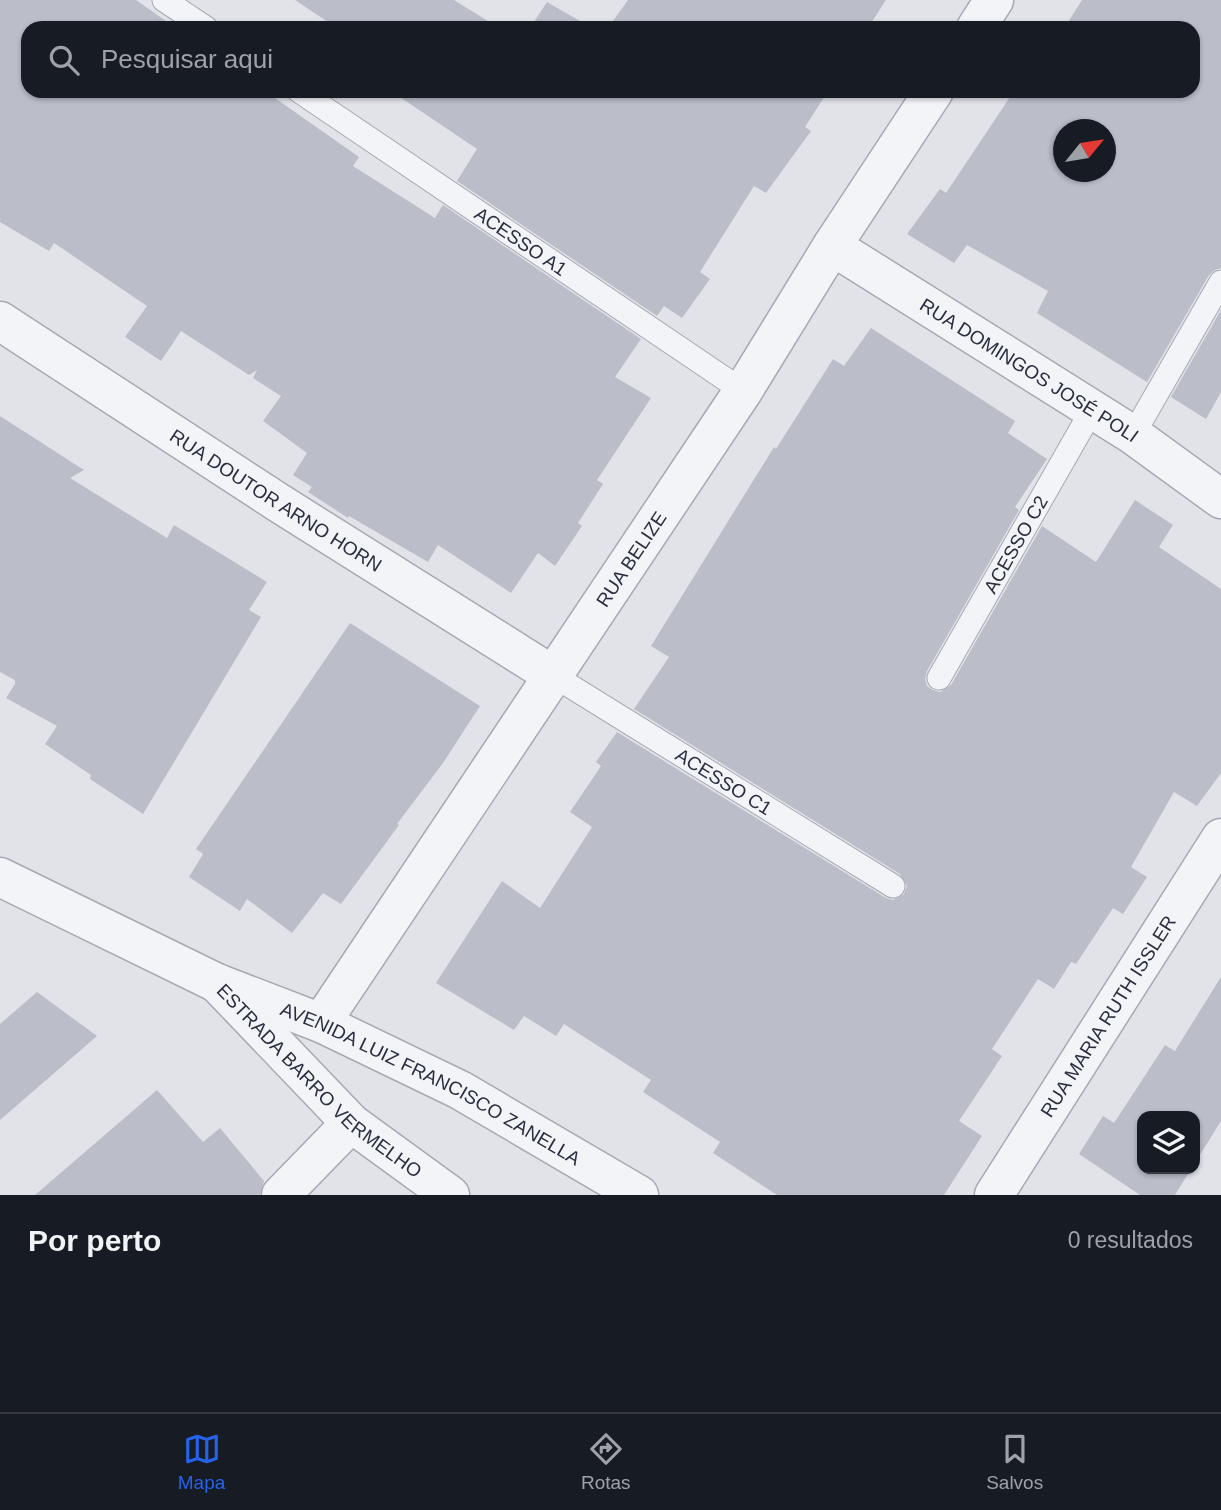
<!DOCTYPE html>
<html lang="pt">
<head>
<meta charset="utf-8">
<style>
  body { margin:0; font-family:Helvetica,sans-serif; background:#242831; color:#f1f3f6 }
  .controls { position:absolute; right:21px; bottom:21px; display:grid; overflow:hidden; border-radius:14px; box-shadow:0 2px 5px #0004 }
  .controls button { width:63px; height:63px; display:grid; place-items:center; padding:0; border:0; border-bottom:2px solid #363941; background:#171b24; color:#f1f3f6; font:35px sans-serif }
  .compass { position:absolute; left:1053px; top:119px; width:63px; height:63px; border-radius:50%; background:#171b24; box-shadow:0 2px 5px #0004; rotate:60deg }
  .list { margin:0; padding:0; list-style:none }
  h2 { display:flex; justify-content:space-between; align-items:center; height:91px; margin:0; padding:0 28px; font-size:30px }
  h2 small { font-size:23px; font-weight:400; color:#9ea1a6 }
  .icon { flex:none; width:38px; height:38px; fill:none; stroke:currentColor; stroke-width:2; stroke-linecap:round; stroke-linejoin:round }
  .map { position:relative; flex:none; width:1221px; height:1195px; overflow:hidden }
  .search { position:absolute; background:#171b24; box-shadow:0 2px 5px #0004; left:21px; right:21px; top:21px; height:77px; display:flex; align-items:center; gap:18px; box-sizing:border-box; padding:0 24px; border-radius:21px; color:#9ea1a6; font-size:26px }
  .sheet { height:217px; background:#171b24 }
  nav { display:flex; justify-content:space-around; align-items:center; box-sizing:border-box; height:98px; border-top:2px solid #363941; background:#171b24; font-size:19px; color:#9ea1a6 }
  nav a { display:grid; justify-items:center; gap:4px }
  nav .on { color:#2563eb }
  .map>svg:first-child { display:block }
  .building { fill:#bbbec9; fill-rule:evenodd }
  .lines { fill:none; stroke-linecap:round; stroke-linejoin:round }
  .service-casing { stroke:#a6a9b3; stroke-width:25 }
  .minor-casing { stroke:#a6a9b3; stroke-width:41 }
  .tertiary-casing { stroke:#a6a9b3; stroke-width:41 }
  .service { stroke:#f3f4f7; stroke-width:23 }
  .minor { stroke:#f3f4f7; stroke-width:38 }
  .tertiary { stroke:#f3f4f7; stroke-width:38 }
  .labels { text-anchor:middle; dominant-baseline:central; stroke-width:7; stroke-linejoin:round; paint-order:stroke }
  .street-label { font-size:19px; fill:#2a2f40; stroke:#f0f2f6 }
</style>
</head>
<body>
<div class="map">
<svg width="1221" height="1195" viewBox="0 0 1221 1195">
  <rect width="100%" height="100%" fill="#e1e3e9"/>
  <g class="building">
    <path d="M 0,0 L 136,0 L 176,28 L 28,28 L 28,91 L 265,91 L 359,157 L 353,166 L 435,218 L 443,205 L 641,339 L 615,377 L 651,398 L 597,480 L 603,484 L 578,523 L 582,526 L 555,566 L 538,553 L 511,593 L 438,545 L 428,562 L 349,516 L 348,518 L 308,492 L 312,487 L 293,475 L 307,453 L 263,421 L 281,396 L 253,378 L 257,370 L 249,375 L 181,331 L 161,361 L 125,337 L 147,306 L 54,243 L 49,251 L 0,222 Z"/>
    <path d="M 295,0 L 454,0 L 499,28 L 337,28 Z"/>
    <path d="M 628,0 L 886,0 L 868,28 L 608,28 Z"/>
    <path d="M 1082,0 L 1221,0 L 1221,268 L 1215,270 L 1209,275 L 1147,382 L 1037,313 L 1048,291 L 967,245 L 954,263 L 907,234 L 940,189 L 946,193 L 1014,91 L 1193,91 L 1193,28 L 1067,28 L 1065,27 ZM 1063,130 L 1105,130 L 1105,172 L 1063,172 Z"/>
    <path d="M 547,2 L 592,28 L 530,28 Z"/>
    <path d="M 391,91 L 828,91 L 805,127 L 811,131 L 766,193 L 754,186 L 700,272 L 710,279 L 682,318 L 664,306 L 657,316 L 457,181 L 477,149 Z"/>
    <path d="M 1221,310 L 1221,392 L 1206,419 L 1171,397 Z"/>
    <path d="M 871,328 L 1015,421 L 1008,433 L 1047,459 L 1015,507 L 1019,510 L 927,671 L 925,679 L 927,686 L 933,690 L 940,692 L 951,685 L 1042,526 L 1096,562 L 1135,500 L 1173,525 L 1159,547 L 1221,589 L 1221,773 L 1197,806 L 1174,792 L 1131,867 L 1147,877 L 1123,914 L 1113,908 L 1076,964 L 1071,962 L 1054,989 L 1038,979 L 992,1049 L 1002,1056 L 959,1121 L 982,1136 L 944,1195 L 777,1195 L 713,1153 L 720,1142 L 643,1092 L 651,1080 L 564,1024 L 556,1036 L 524,1016 L 514,1030 L 436,983 L 502,881 L 540,908 L 592,827 L 570,812 L 601,766 L 596,762 L 617,732 L 886,898 L 893,900 L 904,894 L 907,886 L 900,874 L 634,709 L 669,657 L 651,646 L 774,447 L 776,449 L 833,359 L 844,366 Z"/>
    <path d="M 0,416 L 84,470 L 70,478 L 167,538 L 174,525 L 267,582 L 249,610 L 261,617 L 143,814 L 90,779 L 91,775 L 45,744 L 57,726 L 6,698 L 15,684 L 15,680 L 0,672 Z"/>
    <path d="M 350,623 L 480,706 L 443,763 L 397,824 L 399,825 L 341,904 L 323,893 L 292,933 L 247,899 L 240,911 L 189,877 L 203,854 L 196,849 Z"/>
    <path d="M 1221,977 L 1221,1121 L 1195,1163 L 1195,1116 L 1142,1116 L 1142,1169 L 1191,1169 L 1175,1195 L 1140,1195 L 1079,1154 L 1103,1116 L 1114,1123 L 1165,1045 L 1175,1051 Z"/>
    <path d="M 37,992 L 97,1036 L 0,1120 L 0,1024 Z"/>
    <path d="M 157,1090 L 203,1142 L 220,1128 L 264,1181 L 260,1195 L 35,1195 Z"/>
  </g>
  <g class="lines">
    <defs>
      <g id="service">
        <path d="M 164,0 L 206,28"/>
        <path id="s1" d="M 299,91 L 743,391"/>
        <path d="M 1133,435 L 1221,282"/>
        <path id="s2" d="M 554,676 L 893,886"/>
        <path id="s3" d="M 939,678 L 1092,410"/>
      </g>
      <g id="minor">
        <path d="M 976,28 L 994,0"/>
        <path id="s4" d="M 832,246 L 1133,435 L 1221,499"/>
        <path id="s5" d="M 0,321 L 279,503 L 554,676"/>
        <path id="s6" d="M 217,983 L 351,1123 L 450,1195"/>
        <path id="s7" d="M 321,1023 L 743,391 L 832,246 L 934,91"/>
        <path d="M 281,1195 L 351,1123"/>
        <path id="s8" d="M 994,1195 L 1221,838"/>
      </g>
      <g id="tertiary">
        <path id="s9" d="M 0,877 L 217,983 L 321,1023 L 460,1090 L 639,1195"/>
      </g>
    </defs>
    <use href="#service" class="service-casing"/>
    <use href="#minor" class="minor-casing"/>
    <use href="#tertiary" class="tertiary-casing"/>
    <use href="#service" class="service"/>
    <use href="#minor" class="minor"/>
    <use href="#tertiary" class="tertiary"/>
  </g>
  <g class="labels">
    <g class="street-label">
      <text stroke="none"><textPath href="#s1" startOffset="268">ACESSO A1</textPath></text>
      <text stroke="none"><textPath href="#s4" startOffset="233">RUA DOMINGOS JOSÉ POLI</textPath></text>
      <text stroke="none"><textPath href="#s5" startOffset="329">RUA DOUTOR ARNO HORN</textPath></text>
      <text stroke="none"><textPath href="#s3" startOffset="154">ACESSO C2</textPath></text>
      <text stroke="none"><textPath href="#s7" startOffset="558">RUA BELIZE</textPath></text>
      <text stroke="none"><textPath href="#s2" startOffset="200">ACESSO C1</textPath></text>
      <text stroke="none"><textPath href="#s8" startOffset="212">RUA MARIA RUTH ISSLER</textPath></text>
      <text stroke="none"><textPath href="#s6" startOffset="142">ESTRADA BARRO VERMELHO</textPath></text>
      <text stroke="none"><textPath href="#s9" startOffset="478">AVENIDA LUIZ FRANCISCO ZANELLA</textPath></text>
    </g>
  </g>
</svg>
<div class="controls">
<button><svg class="icon" aria-label="layers" viewBox="0 0 24 24"><path d="M12 4l9 5-9 5-9-5zM3 14l9 5 9-5"/></svg></button>
</div>
<svg class="compass" viewBox="-18 -18 36 36"><path d="M0-13l5 13h-10z" fill="#e53935"/><path d="M0 13l5-13h-10z" fill="#9ea1a6"/></svg>
<div class="search"><svg class="icon" aria-label="search" viewBox="0 0 24 24"><circle cx="10" cy="10" r="6"/><path d="M15 15l6 6"/></svg>Pesquisar aqui</div>
</div>
<section class="sheet">
<h2>Por perto<small>0 resultados</small></h2>
<ul class="list">
</ul>
</section>
<nav>
<a class="on"><svg class="icon" aria-label="map" viewBox="0 0 24 24"><path d="M3 6l6-2 6 2 6-2v14l-6 2-6-2-6 2zM9 4v14M15 6v14"/></svg>Mapa</a>
<a><svg class="icon" aria-label="directions" viewBox="0 0 24 24"><path d="M12 3l9 9-9 9-9-9zM9 14v-3h6M13 9l2 2-2 2"/></svg>Rotas</a>
<a><svg class="icon" aria-label="saved" viewBox="0 0 24 24"><path d="M7 4h10v16l-5-4-5 4z"/></svg>Salvos</a>
</nav>
</body>
</html>
